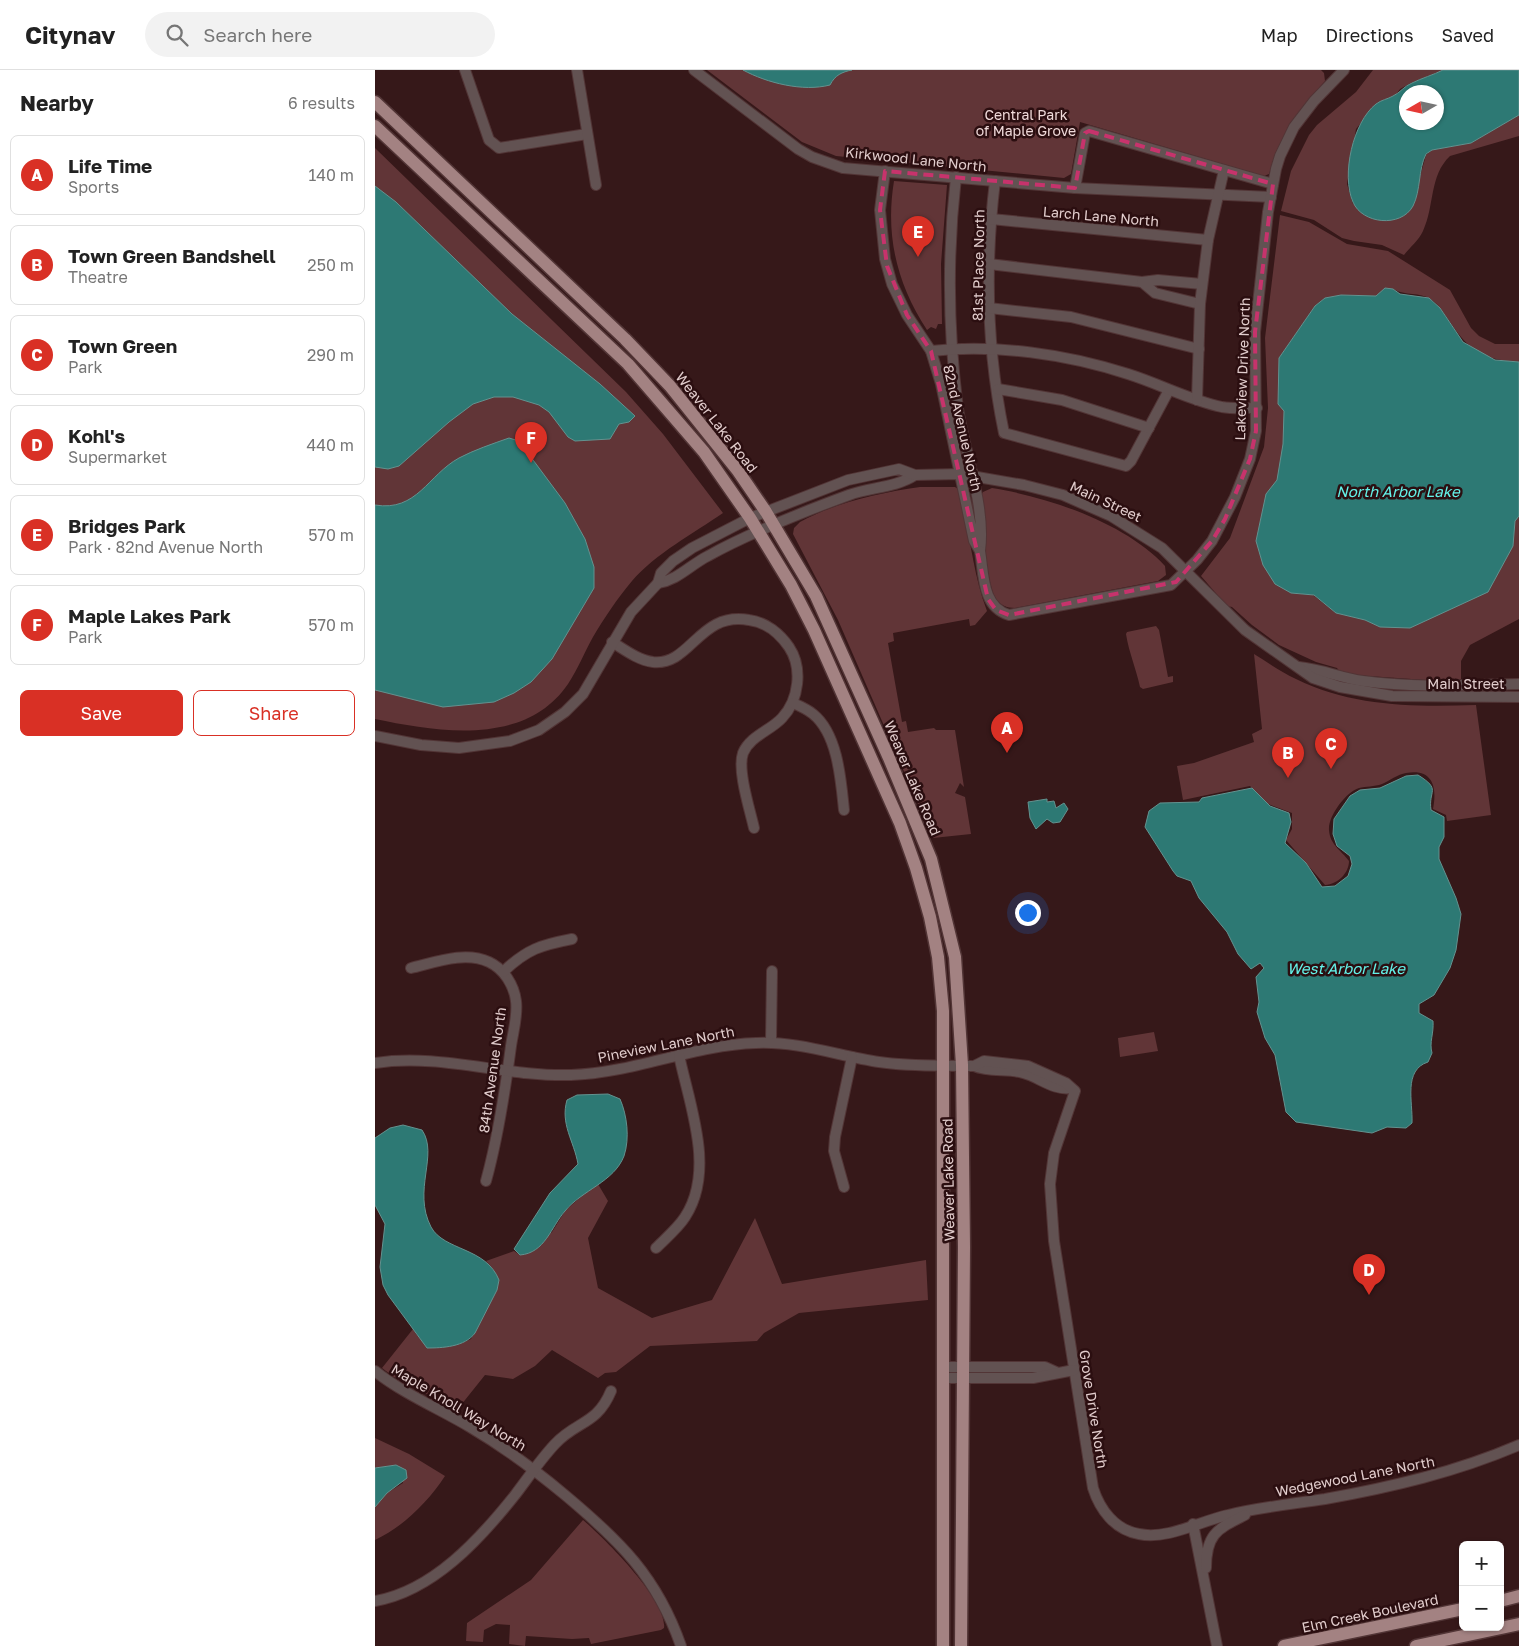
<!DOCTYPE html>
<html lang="en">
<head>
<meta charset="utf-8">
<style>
  body { margin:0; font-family:"Golos Text",sans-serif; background:#f2f2f2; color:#222 }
  .controls { position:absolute; right:15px; bottom:15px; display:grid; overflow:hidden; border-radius:8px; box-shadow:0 1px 4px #0004 }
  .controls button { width:45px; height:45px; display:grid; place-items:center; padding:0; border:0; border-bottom:1px solid #e0e0e0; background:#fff; color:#222; font:25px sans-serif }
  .compass { position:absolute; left:1024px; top:15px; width:45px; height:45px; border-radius:50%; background:#fff; box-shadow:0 1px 4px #0004; rotate:261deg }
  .you { position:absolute; left:652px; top:842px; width:18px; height:18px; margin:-12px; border:4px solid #fff; border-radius:50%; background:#1a73e8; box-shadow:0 0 0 8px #1a73e833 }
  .badge { display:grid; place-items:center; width:32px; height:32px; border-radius:50%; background:#d93025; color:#fff; font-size:16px; font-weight:700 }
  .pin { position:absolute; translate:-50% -41px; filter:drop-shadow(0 1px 2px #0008) }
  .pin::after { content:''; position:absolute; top:26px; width:18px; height:15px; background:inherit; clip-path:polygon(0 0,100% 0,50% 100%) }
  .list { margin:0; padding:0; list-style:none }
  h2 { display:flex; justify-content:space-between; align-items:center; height:65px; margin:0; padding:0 20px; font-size:21px }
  h2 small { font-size:16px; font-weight:400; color:#767676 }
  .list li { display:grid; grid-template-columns:32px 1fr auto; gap:15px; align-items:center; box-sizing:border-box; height:80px; margin:0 10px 10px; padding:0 10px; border:1px solid #e0e0e0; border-radius:8px }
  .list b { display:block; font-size:19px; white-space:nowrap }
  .list p { margin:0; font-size:16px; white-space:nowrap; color:#767676 }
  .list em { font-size:16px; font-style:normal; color:#767676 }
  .actions { display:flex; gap:10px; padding:15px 20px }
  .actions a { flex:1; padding:11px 0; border:1px solid #d93025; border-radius:8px; text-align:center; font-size:18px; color:#d93025 }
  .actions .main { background:#d93025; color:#fff }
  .icon { flex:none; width:28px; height:28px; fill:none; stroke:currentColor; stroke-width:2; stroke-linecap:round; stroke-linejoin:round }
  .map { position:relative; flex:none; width:1144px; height:1576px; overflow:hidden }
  header { display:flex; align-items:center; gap:30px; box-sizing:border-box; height:70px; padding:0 25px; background:#fff; border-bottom:1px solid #e0e0e0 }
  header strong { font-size:24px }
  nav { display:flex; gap:28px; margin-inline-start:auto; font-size:18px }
  .search { width:350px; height:45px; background:#f2f2f2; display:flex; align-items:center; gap:12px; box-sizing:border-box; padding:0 18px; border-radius:28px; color:#767676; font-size:19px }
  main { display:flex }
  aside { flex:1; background:#fff }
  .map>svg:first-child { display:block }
  .green { fill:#613537 }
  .water { fill:#2d7974; stroke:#63928f; fill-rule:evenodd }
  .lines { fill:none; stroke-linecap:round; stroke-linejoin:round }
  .minor-casing { stroke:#523536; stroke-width:12 }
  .major-casing { stroke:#523536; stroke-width:15 }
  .minor { stroke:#625252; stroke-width:10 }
  .major { stroke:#a38282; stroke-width:12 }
  .marked { fill:none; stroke:#c7336c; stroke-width:4; stroke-dasharray:10 6; stroke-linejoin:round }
  .labels { text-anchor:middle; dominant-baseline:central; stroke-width:5; stroke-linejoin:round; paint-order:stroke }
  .park-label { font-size:14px; fill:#f0dada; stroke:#2b0e10 }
  .street-label { font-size:14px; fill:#e2cdcd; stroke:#2b0e10 }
  .water-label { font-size:15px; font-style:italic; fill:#64f2e9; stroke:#2b0e10 }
</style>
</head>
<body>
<header>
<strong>Citynav</strong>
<div class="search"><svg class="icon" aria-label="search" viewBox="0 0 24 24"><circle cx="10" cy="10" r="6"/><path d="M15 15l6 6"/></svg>Search here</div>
<nav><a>Map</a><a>Directions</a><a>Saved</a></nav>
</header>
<main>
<aside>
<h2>Nearby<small>6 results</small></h2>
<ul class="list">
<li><span class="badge">A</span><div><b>Life Time</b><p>Sports</p></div><em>140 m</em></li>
<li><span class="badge">B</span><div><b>Town Green Bandshell</b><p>Theatre</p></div><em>250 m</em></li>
<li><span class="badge">C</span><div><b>Town Green</b><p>Park</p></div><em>290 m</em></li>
<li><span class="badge">D</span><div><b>Kohl's</b><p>Supermarket</p></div><em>440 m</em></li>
<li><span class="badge">E</span><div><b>Bridges Park</b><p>Park · 82nd Avenue North</p></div><em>570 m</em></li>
<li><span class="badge">F</span><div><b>Maple Lakes Park</b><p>Park</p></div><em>570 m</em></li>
</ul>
<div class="actions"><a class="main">Save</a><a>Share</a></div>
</aside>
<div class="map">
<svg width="1144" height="1576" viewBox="0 0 1144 1576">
  <rect width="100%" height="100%" fill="#361819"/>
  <g class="green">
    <path d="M 332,0 L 946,0 L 949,3 L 950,11 C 924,40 906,68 894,104 L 889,106 L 705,52 L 696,104 L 689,108 L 461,86 L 427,72 Z"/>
    <path d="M 998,0 L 1068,0 L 1036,13 L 1025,19 L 1021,25 L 1002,33 L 981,59 L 972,114 L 978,134 L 1037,136 L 1051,85 L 1057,80 L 1096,73 L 1144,45 L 1144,66 L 1075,86 C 1054,106 1060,135 1048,161 C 1044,170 1035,177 1029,185 L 1007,175 L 979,171 L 967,168 L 939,150 L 906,141 L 916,101 L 934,65 L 942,55 L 981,22 Z"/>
    <path d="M 0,78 L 251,322 L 288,364 L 348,443 C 319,463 280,484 257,511 C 242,529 230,547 218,567 C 209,583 203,599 193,614 C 150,677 63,662 0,649 Z"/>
    <path d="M 519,111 L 572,115 L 566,194 L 567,254 L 563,254 L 561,259 L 556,257 L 552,260 C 522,214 510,166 519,111 Z"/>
    <path d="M 905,145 L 934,152 L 972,174 L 1013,181 L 1075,220 L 1096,258 L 1104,266 L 1120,274 L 1144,274 L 1144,292 C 1109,290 1094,281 1075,252 C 1069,244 1064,234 1055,229 C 1045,222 1030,226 1018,219 L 1001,226 L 966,225 L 950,228 L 940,236 L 904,288 C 908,327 915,371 903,409 C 901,414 895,420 891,424 L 916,523 L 938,525 L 961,543 L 990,550 L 1005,557 L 1138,476 L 1140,450 L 1144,446 L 1144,549 L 1095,575 L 1086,591 L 1086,609 L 1079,612 L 979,605 L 965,602 L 962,598 L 941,592 L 904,575 L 877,555 L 857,537 L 852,536 L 826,506 L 855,468 L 889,377 L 893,338 L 890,268 Z"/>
    <path d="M 545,417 L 580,417 L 583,419 C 595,459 597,502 612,541 L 600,555 L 595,556 L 594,549 L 518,563 L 519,571 L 513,573 L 527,652 L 531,651 L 533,662 L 559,658 L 561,660 L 580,660 L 589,717 L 585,713 L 580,723 L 590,727 L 596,764 L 558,768 L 463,550 L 418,464 L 419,458 L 425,452 C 462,432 504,423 545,417 Z"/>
    <path d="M 617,418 C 673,427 751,453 790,496 L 791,505 L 783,511 L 640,538 C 632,538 624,535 620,527 C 610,507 609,450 606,426 L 608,422 Z"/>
    <path d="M 781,556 L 784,560 L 793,607 L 798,606 L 798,612 L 768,619 L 765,617 C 761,598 754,583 751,564 L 752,562 Z"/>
    <path d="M 879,584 C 892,592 906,602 921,609 C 978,637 1040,637 1101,635 L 1116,745 L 1072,751 L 1071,745 L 1058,739 C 1062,719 1059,698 1031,703 C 1023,704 1014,711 1007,714 C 999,717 991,716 984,718 C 971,722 953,746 954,760 C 955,775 966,780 974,791 C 974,803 963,814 950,815 L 911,770 L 917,759 L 917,743 L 893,734 L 875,716 L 808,730 L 802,696 L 819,693 L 879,672 L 877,664 L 887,659 Z"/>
    <path d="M 779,962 L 783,981 L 745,987 L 743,968 Z"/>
    <path d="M 223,1114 L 233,1131 L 213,1168 L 223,1218 L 277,1248 L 337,1230 L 380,1148 L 407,1214 L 551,1190 L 553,1230 L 424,1243 L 389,1263 L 382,1271 L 275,1276 L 241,1302 L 230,1303 L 223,1308 L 177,1280 L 160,1296 L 138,1309 L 110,1305 L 82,1340 L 19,1307 L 7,1298 L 38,1259 C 51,1283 73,1279 96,1269 L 122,1220 L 117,1198 L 111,1191 L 139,1181 L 145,1185 L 177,1162 L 190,1141 L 212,1121 Z"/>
    <path d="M 0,1368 L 34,1384 L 70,1406 C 53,1432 28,1457 0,1470 L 0,1437 L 12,1423 L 28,1413 L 22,1395 L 0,1398 Z"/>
    <path d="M 208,1450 C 228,1467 293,1531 289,1558 L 286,1560 L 216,1574 L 214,1568 L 197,1569 L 151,1566 L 150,1576 L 134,1574 L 135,1555 L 121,1554 L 109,1560 L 108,1572 L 91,1571 L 92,1553 L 156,1510 Z"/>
  </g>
  <g class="water">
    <path d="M 368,0 L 477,0 C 467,2 460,5 455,15 C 428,22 392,13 368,0 Z"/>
    <path d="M 1068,0 L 1144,0 L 1144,45 L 1096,73 L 1057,80 L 1051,84 C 1043,100 1046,120 1038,136 C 1026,158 987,154 978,132 C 966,105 978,52 1001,34 C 1006,30 1013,29 1018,26 C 1025,23 1029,16 1037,13 C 1047,8 1058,5 1068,0 ZM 1032,22 L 1062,22 L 1062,52 L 1032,52 Z"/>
    <path d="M 0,116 L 21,132 L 137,244 L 225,314 L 260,346 L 254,352 L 244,354 L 235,369 L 200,371 L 193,367 L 174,342 L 164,335 L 138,327 L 119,327 L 98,334 L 74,352 L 24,396 L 13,399 L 0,397 Z"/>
    <path d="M 1010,218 L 1018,219 L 1025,224 L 1054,228 L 1065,238 L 1088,272 L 1120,290 L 1144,292 L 1144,446 L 1140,451 L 1138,476 L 1113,522 L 1035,558 L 1005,557 L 990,550 L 961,543 L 939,525 L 916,523 L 900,514 L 888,495 L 881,471 L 891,424 L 902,410 L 908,374 L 909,341 L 903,334 L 904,288 L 940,236 L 950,228 L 966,225 L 1001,226 Z"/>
    <path d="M 134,368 L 144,371 L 190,433 L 210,469 L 219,497 L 219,518 L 177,589 L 156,612 L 139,623 L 119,632 L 68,637 L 0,620 L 0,435 C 42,442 53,405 84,388 C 99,380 117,374 134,368 Z"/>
    <path d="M 1043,705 C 1067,720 1053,720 1056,740 L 1069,747 L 1069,767 L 1064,777 L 1064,789 L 1081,828 L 1086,844 L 1081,880 L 1075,898 L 1059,925 L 1044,934 L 1044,943 L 1058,951 C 1059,964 1054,972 1057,983 L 1053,992 C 1028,1000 1038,1032 1037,1053 L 1031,1058 L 1012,1057 L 997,1063 L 921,1052 L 911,1042 L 900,985 L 890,968 L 882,942 L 884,932 L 881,907 L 889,898 L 885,893 L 876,899 L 863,884 L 852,862 L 824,828 L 816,811 L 802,806 L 798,801 L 770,757 L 774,741 L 785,733 L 824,732 L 827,728 L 877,718 L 895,736 L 914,743 L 916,752 L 910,773 L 931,793 L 947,817 L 960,816 L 973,806 L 977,794 L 975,786 L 962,776 L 958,764 L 959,749 L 975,726 L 985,720 L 1005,718 L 1031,706 Z"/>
    <path d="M 672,729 L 672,732 L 679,731 L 681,738 L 689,733 L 693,739 L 685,752 L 678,753 L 672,749 L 661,759 L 655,748 L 653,732 Z"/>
    <path d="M 233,1024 L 245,1029 C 252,1045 255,1068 249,1086 C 239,1112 207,1120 190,1141 C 176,1157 170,1183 145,1185 L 139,1179 L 175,1123 L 203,1094 C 199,1071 185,1054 192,1030 L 202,1025 Z"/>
    <path d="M 28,1055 L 47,1060 C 64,1085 37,1120 56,1157 C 69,1181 111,1177 124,1210 L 122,1220 L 100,1263 C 90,1277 67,1278 52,1278 L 13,1225 L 8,1215 L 5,1197 L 10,1154 L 0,1135 L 0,1068 L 15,1058 Z"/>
    <path d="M 21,1395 L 31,1400 L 32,1408 L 12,1423 L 0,1437 L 0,1398 Z"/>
  </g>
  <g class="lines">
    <defs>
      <g id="minor">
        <path d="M 90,0 L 114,70 L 124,78 L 212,64"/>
        <path d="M 202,0 L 221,115"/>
        <path d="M 319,0 L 423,79 L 437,87 L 468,98 L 700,118 L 896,127"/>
        <path d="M 510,101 L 505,140 L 510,189 L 517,214 L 532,245 L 556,281 L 566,314 L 599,471 L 605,481 C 611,437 590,384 583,339 C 573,261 572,185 581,107"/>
        <path d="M 620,111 C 610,194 612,281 629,363 L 751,396 L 756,391 L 794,320"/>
        <path d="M 700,118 L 710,63 L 714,61 L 898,114"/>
        <path d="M 616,149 L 833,170"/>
        <path d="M 614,194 L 767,212"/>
        <path d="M 825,234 L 780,223 L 767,212 L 783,210 L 827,214"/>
        <path d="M 614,238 L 696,247 L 824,279"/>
        <path d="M 556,281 C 621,274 691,284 753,304 C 785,314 814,330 847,337 C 858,339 870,338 882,338"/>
        <path d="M 623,319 L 687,330 L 774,358"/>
        <path d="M 822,330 L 825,234 L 833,170 L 849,100"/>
        <path d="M 605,481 C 609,505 607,537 634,545 L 796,515 L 822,490 L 837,471 L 860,427 L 875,389 L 881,361 L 880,262 L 893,142 L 901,99 L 905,86 L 919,57 L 939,31 L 969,0"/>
        <path d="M 283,513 C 303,510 315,495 333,486 C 376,462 428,442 474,425 C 496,417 520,418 540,405"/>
        <path d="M 237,572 C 250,580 263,590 278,592 C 316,596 324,541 374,550 C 391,552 405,564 414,577 C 428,598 424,630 407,648 C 395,661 375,666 368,683 C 362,700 375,740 379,758"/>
        <path d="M 924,597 C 946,599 966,608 988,611 C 1040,618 1092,615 1144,614"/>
        <path d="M 418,633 C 425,636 432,639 438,644 C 463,664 466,711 469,740"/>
        <path d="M 0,666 L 46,675 L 84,678 L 135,671 L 164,660 L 190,642 L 208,624 L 256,542 L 283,513 L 286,503 L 298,491 L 317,478 L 375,448 L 473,410 L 524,399 L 540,405 L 585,404 L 649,415 L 688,425 L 736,446 L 787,478 L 870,560 L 938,608 L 965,617 L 1017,626 L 1144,627"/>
        <path d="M 36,898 C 61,892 90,881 114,892 C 129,899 139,915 141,931 C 143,946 138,962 136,976 C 130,1022 123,1067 111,1111"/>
        <path d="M 128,902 C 152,879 166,875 197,869"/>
        <path d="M 396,972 L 397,901"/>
        <path d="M 0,993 C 66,983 130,1007 196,1005 C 259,1003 318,975 381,973 C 423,971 464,986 504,992 C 536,997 567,995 599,996 C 615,1003 632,998 648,1003 C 664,1007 679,1021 696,1018"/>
        <path d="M 599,996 L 609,991 L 653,996 L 691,1013 L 700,1021 L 679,1083 L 675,1114 L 679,1171 L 718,1418 C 725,1440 740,1460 764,1464 C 793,1470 825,1451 853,1445 C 885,1437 918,1434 950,1429 C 1017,1417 1081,1402 1144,1375"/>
        <path d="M 469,1117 L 459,1081 L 460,1067 L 477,987"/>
        <path d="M 281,1178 C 291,1168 303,1158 310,1147 C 341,1100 314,1034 304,985"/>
        <path d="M 569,1297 L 670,1297 L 681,1302"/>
        <path d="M 0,1301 C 27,1323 65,1339 95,1357 C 129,1377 160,1400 190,1425 C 245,1471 282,1507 306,1576"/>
        <path d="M 569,1308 L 658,1308 L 699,1300"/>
        <path d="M 818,1454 L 842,1576"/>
        <path d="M 831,1498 C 831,1463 843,1459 870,1445"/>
        <path d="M 0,1531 C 58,1521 105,1469 140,1425 C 153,1408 165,1390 180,1374 C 201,1351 222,1355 236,1321"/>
      </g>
      <g id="major">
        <path d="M 0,32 L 250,269 L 295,316 L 363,401 L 391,442 L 441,526 L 514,688 L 556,789 L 580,887 L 587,995 L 589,1177 L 586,1576"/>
        <path d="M 0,56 L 253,294 L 329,382 L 375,448 L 416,515 L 439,560 L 525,753 L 541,798 L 555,847 L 563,887 L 568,941 L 568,1576"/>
        <path d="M 1125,1531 L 1144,1526"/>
        <path d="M 909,1576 L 1088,1539"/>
        <path d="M 1041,1576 L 1144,1554"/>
      </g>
    </defs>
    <use href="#minor" class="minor-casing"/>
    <use href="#major" class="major-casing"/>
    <use href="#minor" class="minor"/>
    <use href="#major" class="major"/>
  </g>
  <path class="marked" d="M 714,61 L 898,114 L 880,262 L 881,361 L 875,389 L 850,449 L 837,471 L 801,512 L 634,545 L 621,540 L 613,529 L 556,281 L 532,245 L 512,196 L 505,140 L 510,101 L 700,118 L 710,63 Z"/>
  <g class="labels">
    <g class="park-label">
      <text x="651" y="44">Central Park<tspan x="651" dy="16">of Maple Grove</tspan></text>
    </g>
    <g class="street-label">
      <text transform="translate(541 89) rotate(6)">Kirkwood Lane North</text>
      <text transform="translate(726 146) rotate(5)">Larch Lane North</text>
      <text transform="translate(603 195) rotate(-89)">81st Place North</text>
      <text transform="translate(867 299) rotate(-88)">Lakeview Drive North</text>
      <text transform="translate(342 352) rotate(52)">Weaver Lake Road</text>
      <text transform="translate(588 358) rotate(77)">82nd Avenue North</text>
      <text transform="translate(731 431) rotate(25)">Main Street</text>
      <text x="1091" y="613">Main Street</text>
      <text transform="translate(538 708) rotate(67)">Weaver Lake Road</text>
      <text transform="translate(291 974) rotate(-11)">Pineview Lane North</text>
      <text transform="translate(117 1000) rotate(-82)">84th Avenue North</text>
      <text transform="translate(573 1110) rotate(-91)">Weaver Lake Road</text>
      <text transform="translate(84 1337) rotate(31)">Maple Knoll Way North</text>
      <text transform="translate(719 1339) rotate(81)">Grove Drive North</text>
      <text transform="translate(980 1406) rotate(-11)">Wedgewood Lane North</text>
      <text transform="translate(995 1543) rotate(-12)">Elm Creek Boulevard</text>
    </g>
    <g class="water-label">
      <text x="1023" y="421">North Arbor Lake</text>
      <text x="971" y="898">West Arbor Lake</text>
    </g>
  </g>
</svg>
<div class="controls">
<button>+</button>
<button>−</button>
</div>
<svg class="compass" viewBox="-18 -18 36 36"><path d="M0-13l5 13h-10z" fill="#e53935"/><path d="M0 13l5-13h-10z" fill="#767676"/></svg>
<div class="you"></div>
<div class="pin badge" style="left:632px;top:683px">A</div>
<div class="pin badge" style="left:913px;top:708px">B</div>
<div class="pin badge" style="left:956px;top:699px">C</div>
<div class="pin badge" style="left:994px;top:1225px">D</div>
<div class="pin badge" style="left:543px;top:187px">E</div>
<div class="pin badge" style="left:156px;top:393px">F</div>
</div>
</main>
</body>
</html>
